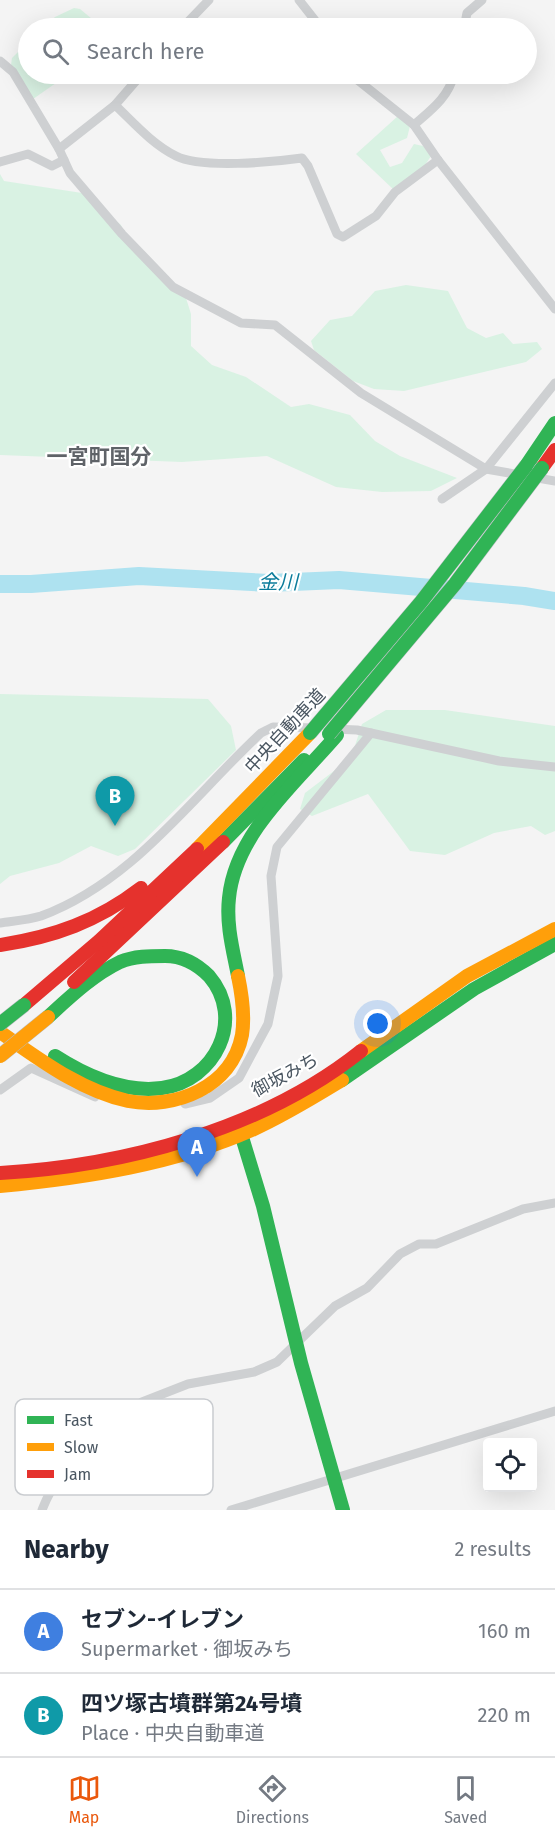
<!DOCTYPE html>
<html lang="en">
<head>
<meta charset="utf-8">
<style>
  body { margin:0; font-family:"Fira Sans","Noto Sans JP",sans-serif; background:#f6f6f7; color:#1f2937 }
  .controls { position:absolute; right:18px; bottom:18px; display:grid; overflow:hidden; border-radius:6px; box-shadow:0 6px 24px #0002 }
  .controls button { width:54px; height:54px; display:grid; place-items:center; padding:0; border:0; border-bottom:2px solid #e0e1e3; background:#fff; color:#1f2937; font:30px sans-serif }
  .you { position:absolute; left:378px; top:1024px; width:21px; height:21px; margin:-15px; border:4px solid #fff; border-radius:50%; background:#1a73e8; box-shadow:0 0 0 9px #1a73e833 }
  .badge { display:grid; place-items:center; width:39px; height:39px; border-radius:50%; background:#ea580c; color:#fff; font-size:20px; font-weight:700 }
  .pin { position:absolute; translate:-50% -50px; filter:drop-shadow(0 2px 3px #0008) }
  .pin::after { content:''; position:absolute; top:32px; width:21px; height:18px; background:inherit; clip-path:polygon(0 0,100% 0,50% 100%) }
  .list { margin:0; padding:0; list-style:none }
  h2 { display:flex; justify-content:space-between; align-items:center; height:78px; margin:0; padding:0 24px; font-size:26px }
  h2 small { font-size:20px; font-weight:400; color:#747a83 }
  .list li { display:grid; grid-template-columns:39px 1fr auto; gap:18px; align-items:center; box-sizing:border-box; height:84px; padding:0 24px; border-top:2px solid #e0e1e3 }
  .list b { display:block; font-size:22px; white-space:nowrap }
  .list p { margin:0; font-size:20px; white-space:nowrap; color:#747a83 }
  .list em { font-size:20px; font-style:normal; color:#747a83 }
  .icon { flex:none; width:33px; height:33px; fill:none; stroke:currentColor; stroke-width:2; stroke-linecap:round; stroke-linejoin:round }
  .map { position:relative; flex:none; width:555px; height:1510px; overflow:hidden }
  .search { position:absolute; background:#fff; box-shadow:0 6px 24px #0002; left:18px; right:18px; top:18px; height:66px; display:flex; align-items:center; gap:15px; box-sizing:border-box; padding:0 21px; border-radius:33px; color:#747a83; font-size:22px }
  .sheet { height:246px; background:#fff }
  nav { display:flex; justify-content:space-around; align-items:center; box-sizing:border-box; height:84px; border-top:2px solid #e0e1e3; background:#fff; font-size:16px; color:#747a83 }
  nav a { display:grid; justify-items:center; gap:3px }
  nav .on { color:#ea580c }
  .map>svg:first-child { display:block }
  .green { fill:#d9f2e3 }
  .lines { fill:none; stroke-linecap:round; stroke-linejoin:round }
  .river { stroke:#aee2f0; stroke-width:18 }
  .street { stroke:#ced0d2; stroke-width:9 }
  .fast { stroke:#30b455; stroke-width:14 }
  .slow { stroke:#ff9f0a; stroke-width:14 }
  .jam { stroke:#e5322d; stroke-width:14 }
  .fast-bridge-casing { stroke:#b9bec3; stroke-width:15; stroke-linecap:butt }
  .slow-bridge-casing { stroke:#b9bec3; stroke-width:15; stroke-linecap:butt }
  .fast-bridge { stroke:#30b455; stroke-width:14 }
  .slow-bridge { stroke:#ff9f0a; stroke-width:14 }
  .labels { text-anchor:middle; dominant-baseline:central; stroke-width:4.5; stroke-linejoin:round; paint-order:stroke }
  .street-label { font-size:18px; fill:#4a5661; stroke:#fff }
  .water-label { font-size:20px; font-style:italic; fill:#0c7c9b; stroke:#fff }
  .quarter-label { font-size:21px; font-weight:bold; fill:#5f6368; stroke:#fff }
  .key { fill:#fff; stroke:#c9ccd0; stroke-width:1.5 }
  .key-label { font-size:16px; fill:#4a5661 }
</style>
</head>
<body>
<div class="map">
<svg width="555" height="1510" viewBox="0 0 555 1510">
  <rect width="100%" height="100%" fill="#f4f4f4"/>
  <g class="green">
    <path d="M 74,8 L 80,9 L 92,19 L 93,28 L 43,28 L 55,17 Z"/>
    <path d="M 28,42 L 28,74 L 64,74 L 56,83 L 33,99 L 11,65 L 12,58 Z"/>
    <path d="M 398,116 L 410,126 L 407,138 L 380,150 L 390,167 L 402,163 L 414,144 L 423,146 L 431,156 L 425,165 L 393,189 L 356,154 Z"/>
    <path d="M 0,174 L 4,181 L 82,193 L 121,225 L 131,249 L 186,298 L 191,314 L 191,346 L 212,365 L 246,377 L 291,407 L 309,404 L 350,415 L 375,441 L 400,456 L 457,478 L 431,491 L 382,492 L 336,487 L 267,456 L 182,462 L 0,455 Z"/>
    <path d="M 406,285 L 448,291 L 467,328 L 486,338 L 503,333 L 513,344 L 537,342 L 542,349 L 526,362 L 404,391 L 374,389 L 353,381 L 314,350 L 311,341 L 330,320 L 352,316 L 375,291 Z"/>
    <path d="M 0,694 L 208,699 L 231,726 L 236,750 L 135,849 L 118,856 L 91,846 L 59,863 L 10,876 L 0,884 Z"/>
    <path d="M 386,710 L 445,710 L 555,726 L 555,831 L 545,835 L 531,826 L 494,833 L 445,855 L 410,851 L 368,794 L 312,816 L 300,809 L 305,793 L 351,758 L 362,724 Z"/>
  </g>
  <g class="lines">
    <path class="river" d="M 0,584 L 31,584 L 139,576 L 269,583 L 339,580 L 524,596 L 555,601"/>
    <g class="street">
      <path d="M 299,0 L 321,28"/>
      <path d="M 182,28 L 209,0"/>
      <path d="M 464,28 L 467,13 L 482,0"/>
      <path d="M 0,61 L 13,72 L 59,149 L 70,173 L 122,234 L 173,287 L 241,323 L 275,325 L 361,393 L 486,469 L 555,481"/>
      <path d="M 350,74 L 414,125 L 438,160 L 555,309"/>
      <path d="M 115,105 C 134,123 152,144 176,156 C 201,169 274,162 302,158 L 308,166 L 337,234 L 343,237 L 376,216 L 395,192 L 438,160"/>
      <path d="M 414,125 C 431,110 449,97 454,74"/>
      <path d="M 59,149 L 115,105 L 142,74"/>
      <path d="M 0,162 L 28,154 L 52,166 L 64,160"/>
      <path d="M 442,499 L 486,469 L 555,383"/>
      <path d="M 333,729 L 357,730 L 499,761 L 555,767"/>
      <path d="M 0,923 C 13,921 28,920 41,916 C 133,882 191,798 261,733 L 273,727 L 317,728"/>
      <path d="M 0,1090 L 31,1068 L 95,1097"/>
      <path d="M 185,1104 L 210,1098 L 239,1078 L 268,1024 L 278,976 L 271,876 L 277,847 L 371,733"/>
      <path d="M 42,1510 C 45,1503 48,1494 53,1489 C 76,1465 115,1465 136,1439 L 135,1410 L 142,1402 L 188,1384 L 254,1372 L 277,1362 L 335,1306 L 367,1288 L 400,1254 L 419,1244 L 436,1244 L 523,1209 L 555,1203"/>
      <path d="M 231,1510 L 555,1411"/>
    </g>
    <g class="fast">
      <path d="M 526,466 L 555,423"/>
      <path d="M 223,842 L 304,760"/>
      <path d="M 238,976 C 233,950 226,925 229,898 C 235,833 297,782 337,735"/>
      <path d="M 48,1017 C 70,997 93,975 120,962 C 134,956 150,956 165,956 C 182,956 197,964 209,976 C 246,1019 215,1081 162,1088 C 124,1093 86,1076 55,1056"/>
      <path d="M 342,1080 L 474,989 L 555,944"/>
      <path d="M 238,1124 L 263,1206 L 301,1363 L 343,1510"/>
    </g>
    <g class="slow">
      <path d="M 197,849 L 310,733"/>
      <path d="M 0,1032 C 39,1059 81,1091 128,1101 C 175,1110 232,1087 242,1035 C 245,1016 242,995 238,976"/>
      <path d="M 361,1051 L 467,976 L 555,929"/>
      <path d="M 0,1186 C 85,1178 176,1164 254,1129 C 285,1115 314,1097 342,1080"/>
    </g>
    <g class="jam">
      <path d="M 542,468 L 555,450"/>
      <path d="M 0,945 C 54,937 98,921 141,888"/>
      <path d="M 74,982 L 223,842"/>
      <path d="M 24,1005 L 99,941 L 197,849"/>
      <path d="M 0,1173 C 123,1166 262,1130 361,1051"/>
    </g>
    <defs>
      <g id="fast-bridge">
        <path d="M 310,733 L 421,602 L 526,466"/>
        <path d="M 329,734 L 455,584 L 542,468"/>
        <path d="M 0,1024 L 24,1005"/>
      </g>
      <path id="slow-bridge" d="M 0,1056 L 48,1017"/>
    </defs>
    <use href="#fast-bridge" class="fast-bridge-casing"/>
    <use href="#slow-bridge" class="slow-bridge-casing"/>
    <use href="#fast-bridge" class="fast-bridge"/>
    <use href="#slow-bridge" class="slow-bridge"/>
  </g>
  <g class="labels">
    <g class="street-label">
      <text transform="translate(285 731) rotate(-47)">中央自動車道</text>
      <text transform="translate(285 1075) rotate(-28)">御坂みち</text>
    </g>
    <g class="water-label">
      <text x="278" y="582">金川</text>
    </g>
    <g class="quarter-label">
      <text x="99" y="457">一宮町国分</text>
    </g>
  </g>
  <rect x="15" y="1399" width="198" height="96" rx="9" class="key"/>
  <rect x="27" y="1416" width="27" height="8" fill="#30b455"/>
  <rect x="27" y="1443" width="27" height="8" fill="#ff9f0a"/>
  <rect x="27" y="1470" width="27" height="8" fill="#e5322d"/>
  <g class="key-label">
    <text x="64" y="1426">Fast</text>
    <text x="64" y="1453">Slow</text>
    <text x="64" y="1480">Jam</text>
  </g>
</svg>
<div class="controls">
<button><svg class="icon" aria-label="locate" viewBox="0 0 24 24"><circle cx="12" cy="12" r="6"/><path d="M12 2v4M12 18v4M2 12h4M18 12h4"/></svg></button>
</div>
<div class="you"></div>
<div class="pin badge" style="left:197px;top:1177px;background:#3f7fe0">A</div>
<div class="pin badge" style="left:115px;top:826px;background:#0f9aa8">B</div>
<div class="search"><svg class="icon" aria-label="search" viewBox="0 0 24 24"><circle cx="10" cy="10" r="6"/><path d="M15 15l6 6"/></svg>Search here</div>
</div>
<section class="sheet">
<h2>Nearby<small>2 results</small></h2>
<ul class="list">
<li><span class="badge" style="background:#3f7fe0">A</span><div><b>セブン-イレブン</b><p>Supermarket · 御坂みち</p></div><em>160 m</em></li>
<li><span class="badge" style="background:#0f9aa8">B</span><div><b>四ツ塚古墳群第24号墳</b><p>Place · 中央自動車道</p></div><em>220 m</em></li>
</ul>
</section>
<nav>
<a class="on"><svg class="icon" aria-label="map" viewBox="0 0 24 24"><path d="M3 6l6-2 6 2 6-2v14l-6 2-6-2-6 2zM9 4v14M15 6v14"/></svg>Map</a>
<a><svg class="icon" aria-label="directions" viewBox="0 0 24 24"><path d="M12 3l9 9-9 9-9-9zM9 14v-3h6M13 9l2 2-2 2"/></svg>Directions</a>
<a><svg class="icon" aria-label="saved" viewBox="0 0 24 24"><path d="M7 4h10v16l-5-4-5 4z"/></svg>Saved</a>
</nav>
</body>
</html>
